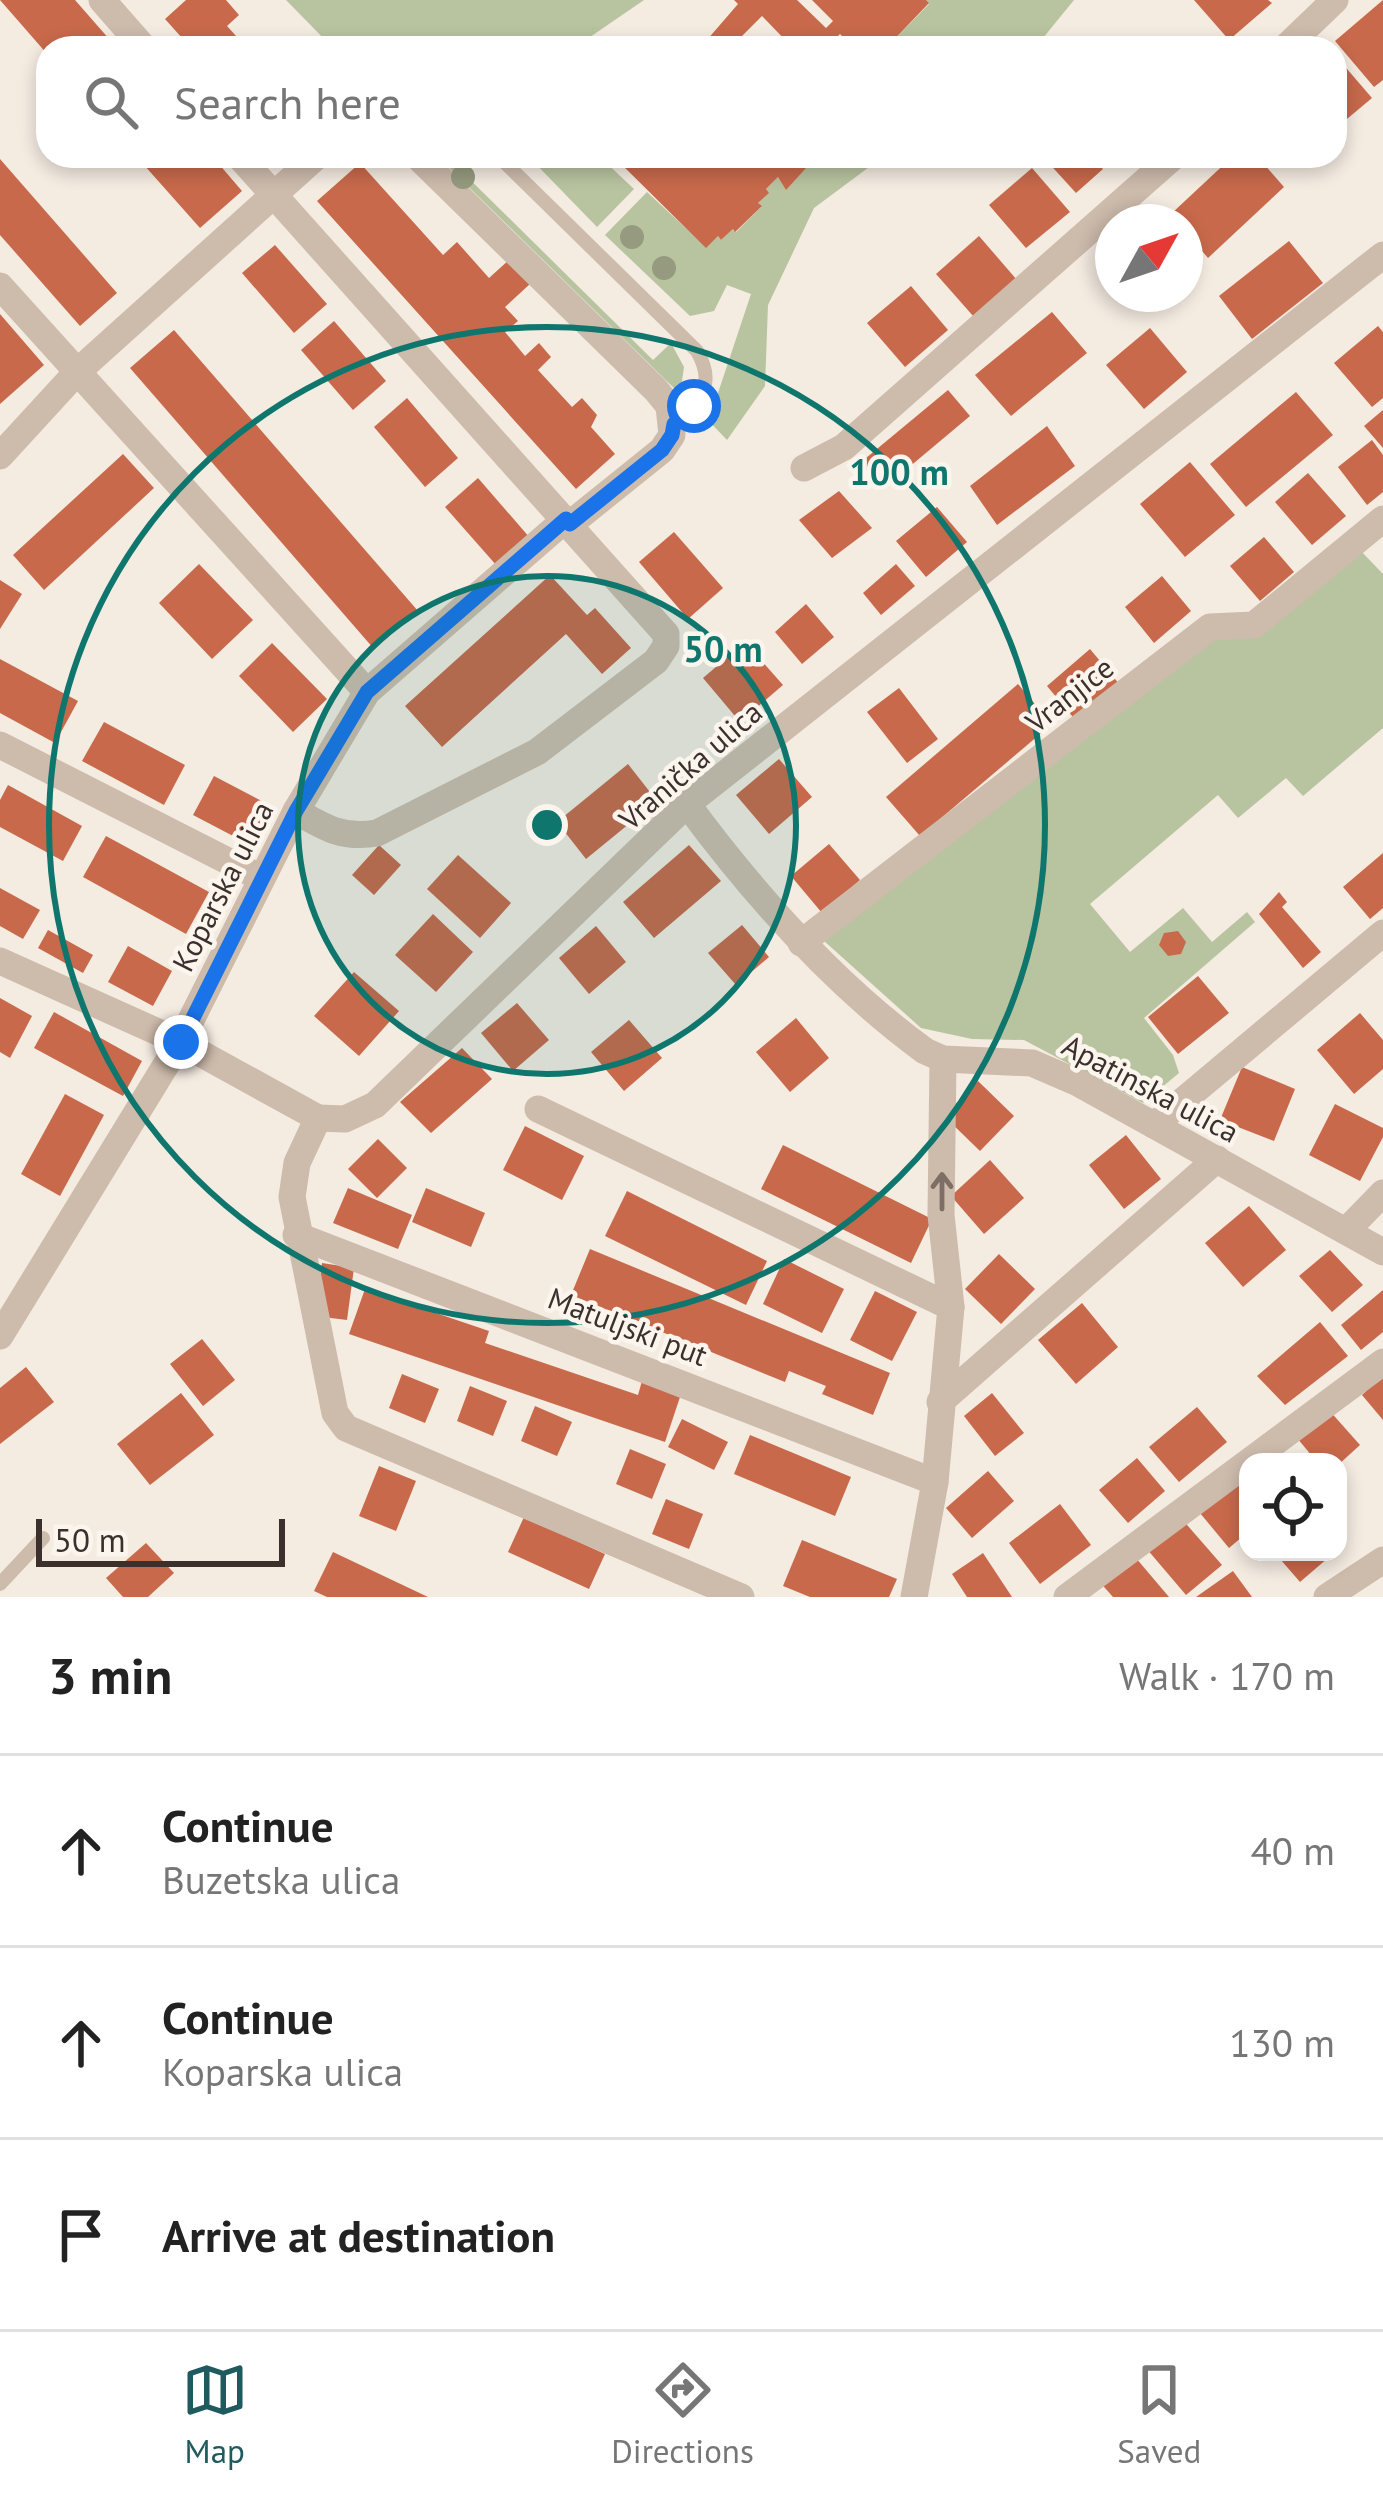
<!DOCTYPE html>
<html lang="en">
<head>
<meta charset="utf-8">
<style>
  body { margin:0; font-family:"PT Sans",sans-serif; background:#f2f2f2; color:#222 }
  .controls { position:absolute; right:36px; bottom:36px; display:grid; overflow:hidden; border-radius:24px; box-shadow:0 6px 18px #0003 }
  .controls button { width:108px; height:108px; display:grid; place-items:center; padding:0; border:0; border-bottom:3px solid #e0e0e0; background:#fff; color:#222; font:60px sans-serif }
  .compass { position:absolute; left:1095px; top:204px; width:108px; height:108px; border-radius:50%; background:#fff; box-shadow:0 6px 18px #0003; rotate:50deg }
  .scale { position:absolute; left:36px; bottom:30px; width:249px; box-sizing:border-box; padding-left:12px; border:6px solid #3b302b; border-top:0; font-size:33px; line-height:42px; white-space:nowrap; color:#3b302b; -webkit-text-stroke:9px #fbf5ee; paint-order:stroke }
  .stop { position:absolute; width:36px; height:36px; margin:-27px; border:9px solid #1a73e8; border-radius:50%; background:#fff }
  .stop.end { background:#1a73e8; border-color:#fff; box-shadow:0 3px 12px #0008 }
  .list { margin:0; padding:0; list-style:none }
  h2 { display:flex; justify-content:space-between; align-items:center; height:156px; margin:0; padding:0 48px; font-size:51px }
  h2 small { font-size:39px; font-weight:400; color:#767676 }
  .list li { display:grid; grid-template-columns:78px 1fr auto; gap:36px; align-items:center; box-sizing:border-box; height:192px; padding:0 48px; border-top:3px solid #e0e0e0 }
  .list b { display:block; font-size:45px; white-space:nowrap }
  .list p { margin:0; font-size:39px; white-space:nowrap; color:#767676 }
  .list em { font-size:39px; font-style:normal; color:#767676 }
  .icon { flex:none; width:66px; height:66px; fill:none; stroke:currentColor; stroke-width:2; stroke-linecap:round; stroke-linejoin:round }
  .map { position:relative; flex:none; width:1383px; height:1597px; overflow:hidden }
  .search { position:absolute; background:#fff; box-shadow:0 6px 18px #0003; left:36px; right:36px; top:36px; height:132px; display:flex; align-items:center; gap:30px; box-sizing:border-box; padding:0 42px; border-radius:36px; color:#767676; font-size:45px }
  .sheet { height:732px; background:#fff }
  nav { display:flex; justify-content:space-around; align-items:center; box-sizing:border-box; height:168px; border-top:3px solid #e0e0e0; background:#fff; font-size:33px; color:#767676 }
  nav a { display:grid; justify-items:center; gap:6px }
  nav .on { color:#1f5a5e }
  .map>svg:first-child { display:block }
  .green { fill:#b8c4a0 }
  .building { fill:#c8694b }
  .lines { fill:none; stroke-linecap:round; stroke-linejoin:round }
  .lane { stroke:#cdbbac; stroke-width:14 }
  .street { stroke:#cdbbac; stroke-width:27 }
  .tree { fill:#969b7f }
  .oneway { stroke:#7d6f65 }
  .route { stroke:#1a73e8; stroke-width:15 }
  .ring { fill:none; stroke:#0f766e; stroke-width:6 }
  .labels { text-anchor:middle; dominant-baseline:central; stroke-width:9; stroke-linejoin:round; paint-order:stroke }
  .street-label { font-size:30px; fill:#3b302b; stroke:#fbf5ee }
  .centre { fill:#0f766e; stroke:#fbf5ee; stroke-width:6 }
  .ring-label { font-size:36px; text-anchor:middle; font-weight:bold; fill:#0f766e; stroke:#fbf5ee; stroke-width:9; stroke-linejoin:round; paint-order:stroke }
</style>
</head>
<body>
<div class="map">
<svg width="1383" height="1597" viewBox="0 0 1383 1597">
  <rect width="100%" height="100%" fill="#f4ebe1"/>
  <g class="green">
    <path d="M 286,0 L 644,0 L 574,48 L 333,48 Z"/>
    <path d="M 926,0 L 1074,0 L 1043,38 L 1029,48 L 886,48 L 929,4 Z"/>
    <path d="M 437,156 L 446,156 L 653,360 L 671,343 L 684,367 L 680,394 Z"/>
    <path d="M 528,156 L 599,156 L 634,189 L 597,227 Z"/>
    <path d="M 817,156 L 884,156 L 814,208 L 768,305 L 765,386 L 727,440 L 706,418 L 713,408 L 751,294 L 727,285 L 714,311 L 690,316 L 605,235 L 647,192 L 706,247 L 718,236 L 721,240 L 733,229 L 736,232 L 761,207 L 758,203 L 768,193 L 766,189 L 778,177 L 786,189 Z"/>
    <path d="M 1359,549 L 1383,574 L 1383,728 L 1303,796 L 1286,778 L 1238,818 L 1218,795 L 1090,904 L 1130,952 L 1183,908 L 1212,942 L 1247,912 L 1255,922 L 1144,1018 L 1173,1055 L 1179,1073 L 1143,1103 L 1024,1040 L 972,1039 L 921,1028 L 823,940 L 1211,636 Z"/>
  </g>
  <g class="building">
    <path d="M 0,0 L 75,0 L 117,48 L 48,48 L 48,55 Z"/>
    <path d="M 186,0 L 226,0 L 239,15 L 227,26 L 247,48 L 191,48 L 165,19 Z"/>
    <path d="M 734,0 L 797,0 L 826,28 L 833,21 L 812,0 L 926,0 L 929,3 L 886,48 L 854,48 L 840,34 L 834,40 L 841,48 L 793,48 L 762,16 L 730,48 L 700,48 L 738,4 Z"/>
    <path d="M 1194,0 L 1268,0 L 1272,3 L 1229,40 Z"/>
    <path d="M 1383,0 L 1383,80 L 1374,87 L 1335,41 Z"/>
    <path d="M 1335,55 L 1372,98 L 1335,129 Z"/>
    <path d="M 136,156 L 212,156 L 242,191 L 200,228 Z"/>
    <path d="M 613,156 L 817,156 L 786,190 L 778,177 L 766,189 L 769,193 L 758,203 L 762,206 L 735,232 L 733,229 L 721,240 L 718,236 L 706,248 Z"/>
    <path d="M 1048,156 L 1091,156 L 1103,169 L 1076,193 L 1045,159 Z"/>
    <path d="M 1233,156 L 1257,156 L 1284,187 L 1208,258 L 1185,231 L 1185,222 L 1177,222 L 1171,214 Z"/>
    <path d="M 0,159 L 117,293 L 80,326 L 0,235 Z"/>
    <path d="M 360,163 L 443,255 L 457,242 L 489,278 L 510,259 L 531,283 L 505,307 L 518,321 L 505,332 L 525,356 L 539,343 L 551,357 L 538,370 L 572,407 L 582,398 L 597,415 L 591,427 L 615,454 L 576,489 L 317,201 Z"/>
    <path d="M 1032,168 L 1070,212 L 1026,248 L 989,205 Z"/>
    <path d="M 979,236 L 1017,280 L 974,317 L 936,274 Z"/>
    <path d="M 1289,241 L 1323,283 L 1252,339 L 1219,296 Z"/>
    <path d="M 275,245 L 327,304 L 294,333 L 242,273 Z"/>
    <path d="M 911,286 L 948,330 L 905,367 L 867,323 Z"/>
    <path d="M 1052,312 L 1087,353 L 1011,416 L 975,375 Z"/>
    <path d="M 0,314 L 44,365 L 0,404 Z"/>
    <path d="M 334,321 L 386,381 L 353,410 L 301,350 Z"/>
    <path d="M 1378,326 L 1383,332 L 1383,398 L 1372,407 L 1334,363 Z"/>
    <path d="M 1150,328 L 1187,372 L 1144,409 L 1106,365 Z"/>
    <path d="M 174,330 L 418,611 L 374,649 L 130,368 Z"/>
    <path d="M 948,390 L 970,416 L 883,489 L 860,463 Z"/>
    <path d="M 1296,392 L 1333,435 L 1246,507 L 1210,464 Z"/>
    <path d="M 407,398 L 458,458 L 425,487 L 374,427 Z"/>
    <path d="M 1383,410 L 1383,448 L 1364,426 Z"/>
    <path d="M 1047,426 L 1075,466 L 997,525 L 970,486 Z"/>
    <path d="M 1372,440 L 1383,455 L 1383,492 L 1367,505 L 1338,467 Z"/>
    <path d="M 123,454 L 154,488 L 44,590 L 13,555 Z"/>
    <path d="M 1190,462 L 1235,515 L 1185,557 L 1140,504 Z"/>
    <path d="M 1308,473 L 1346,516 L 1312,545 L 1275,502 Z"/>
    <path d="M 478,478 L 530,538 L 497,566 L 445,507 Z"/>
    <path d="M 839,491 L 872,528 L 832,558 L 799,520 Z"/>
    <path d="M 937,507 L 967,542 L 926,577 L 896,541 Z"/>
    <path d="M 674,532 L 723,588 L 688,619 L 639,562 Z"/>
    <path d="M 1264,537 L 1294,572 L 1260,601 L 1230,566 Z"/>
    <path d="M 199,564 L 253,620 L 212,659 L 159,603 Z"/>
    <path d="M 896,564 L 915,586 L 881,615 L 863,593 Z"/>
    <path d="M 550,575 L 587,615 L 595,608 L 631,648 L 602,674 L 566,634 L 442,747 L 405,706 Z"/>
    <path d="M 1162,576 L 1191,611 L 1154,643 L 1125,607 Z"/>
    <path d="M 0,580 L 22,594 L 0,629 Z"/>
    <path d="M 806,604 L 834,637 L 802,664 L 775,632 Z"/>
    <path d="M 745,642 L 783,685 L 740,722 L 703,678 Z"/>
    <path d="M 272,643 L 327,699 L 293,732 L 239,676 Z"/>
    <path d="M 1090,649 L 1120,685 L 1077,722 L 1047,686 Z"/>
    <path d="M 0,659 L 78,701 L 55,743 L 0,713 Z"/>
    <path d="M 1018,684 L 1052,724 L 920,836 L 886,797 Z"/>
    <path d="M 899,688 L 938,739 L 907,763 L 867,712 Z"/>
    <path d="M 104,722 L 185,765 L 164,805 L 82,761 Z"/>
    <path d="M 779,759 L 812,797 L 769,834 L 736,795 Z"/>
    <path d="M 628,764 L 657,801 L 586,859 L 557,822 Z"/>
    <path d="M 214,776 L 277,809 L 256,848 L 193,815 Z"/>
    <path d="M 8,785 L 82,826 L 63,861 L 0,827 L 0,800 Z"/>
    <path d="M 106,836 L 209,892 L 186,934 L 83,877 Z"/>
    <path d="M 829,844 L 860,880 L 822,913 L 791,876 Z"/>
    <path d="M 379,845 L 401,865 L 374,895 L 352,875 Z"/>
    <path d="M 689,845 L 721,881 L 654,938 L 623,902 Z"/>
    <path d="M 1383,853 L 1383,908 L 1370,919 L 1343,887 Z"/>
    <path d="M 458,855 L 511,903 L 480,938 L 427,889 Z"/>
    <path d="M 0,888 L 40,910 L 23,939 L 0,926 Z"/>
    <path d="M 1279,892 L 1287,902 L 1282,907 L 1321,952 L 1303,968 L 1259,914 Z"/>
    <path d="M 433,914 L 473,952 L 436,992 L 395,955 Z"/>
    <path d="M 742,925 L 769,957 L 736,985 L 708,953 Z"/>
    <path d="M 596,926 L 626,962 L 589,994 L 559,958 Z"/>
    <path d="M 48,930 L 93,955 L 83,973 L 38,948 Z"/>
    <path d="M 1178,931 L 1186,942 L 1181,954 L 1168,956 L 1159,945 L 1164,933 Z"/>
    <path d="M 128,946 L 172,971 L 153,1006 L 108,982 Z"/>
    <path d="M 354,972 L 399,1011 L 359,1056 L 314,1016 Z"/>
    <path d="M 1198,976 L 1229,1013 L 1178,1054 L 1148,1017 Z"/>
    <path d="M 0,998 L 32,1016 L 10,1058 L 0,1052 Z"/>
    <path d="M 517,1003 L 549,1040 L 513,1071 L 481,1033 Z"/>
    <path d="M 54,1012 L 142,1061 L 123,1096 L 34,1048 Z"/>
    <path d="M 1360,1013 L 1383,1040 L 1383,1069 L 1354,1094 L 1317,1050 Z"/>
    <path d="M 796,1018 L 829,1058 L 790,1092 L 756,1052 Z"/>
    <path d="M 629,1020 L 662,1058 L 624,1091 L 591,1052 Z"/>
    <path d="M 462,1048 L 492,1079 L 431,1133 L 400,1102 Z"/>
    <path d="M 1242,1067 L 1295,1089 L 1274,1141 L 1220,1120 Z"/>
    <path d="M 978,1081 L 1014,1116 L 980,1151 L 944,1116 Z"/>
    <path d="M 65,1094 L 104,1115 L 60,1196 L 21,1174 Z"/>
    <path d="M 1335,1104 L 1383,1128 L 1383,1137 L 1360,1181 L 1309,1155 Z"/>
    <path d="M 525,1126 L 584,1156 L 562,1200 L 503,1170 Z"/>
    <path d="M 1126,1135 L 1161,1179 L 1124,1209 L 1089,1165 Z"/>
    <path d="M 378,1139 L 407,1168 L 377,1198 L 348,1169 Z"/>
    <path d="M 783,1145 L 932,1219 L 911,1263 L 761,1189 Z"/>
    <path d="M 990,1160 L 1024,1198 L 984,1234 L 951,1196 Z"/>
    <path d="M 348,1188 L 412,1215 L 398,1249 L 333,1223 Z"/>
    <path d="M 426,1188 L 485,1213 L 471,1247 L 412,1222 Z"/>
    <path d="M 627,1191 L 767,1261 L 746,1305 L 605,1236 Z"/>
    <path d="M 1249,1206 L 1286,1250 L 1243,1287 L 1205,1243 Z"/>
    <path d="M 590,1249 L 890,1373 L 873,1415 L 822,1394 L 826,1386 L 789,1371 L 785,1382 L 571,1295 Z"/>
    <path d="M 1330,1250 L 1363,1285 L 1332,1312 L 1299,1276 Z"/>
    <path d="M 999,1254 L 1035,1289 L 1001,1324 L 965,1289 Z"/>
    <path d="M 784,1259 L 844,1289 L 822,1333 L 763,1304 Z"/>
    <path d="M 322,1263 L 354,1268 L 347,1320 L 315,1316 Z"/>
    <path d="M 365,1289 L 489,1331 L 485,1343 L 638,1395 L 642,1381 L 681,1394 L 665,1442 L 349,1334 Z"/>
    <path d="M 1383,1290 L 1383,1332 L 1361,1350 L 1341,1325 Z"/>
    <path d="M 875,1291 L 917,1312 L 892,1361 L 850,1340 Z"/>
    <path d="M 1082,1303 L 1118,1347 L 1076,1384 L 1038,1340 Z"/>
    <path d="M 1320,1322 L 1348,1356 L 1285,1405 L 1257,1376 Z"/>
    <path d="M 202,1339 L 235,1380 L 203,1406 L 170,1364 Z"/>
    <path d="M 26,1367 L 54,1402 L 0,1444 L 0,1388 Z"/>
    <path d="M 402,1374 L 439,1389 L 425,1423 L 389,1408 Z"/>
    <path d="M 1383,1375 L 1383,1420 L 1362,1395 Z"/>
    <path d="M 470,1386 L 507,1401 L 493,1436 L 457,1421 Z"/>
    <path d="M 181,1393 L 214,1435 L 150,1485 L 117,1444 Z"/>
    <path d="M 992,1393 L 1024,1433 L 995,1456 L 964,1416 Z"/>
    <path d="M 535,1406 L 572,1422 L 557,1456 L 521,1441 Z"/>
    <path d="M 1197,1407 L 1227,1442 L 1179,1482 L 1149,1447 Z"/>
    <path d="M 1328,1409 L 1360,1445 L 1338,1465 L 1317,1462 L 1297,1438 Z"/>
    <path d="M 682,1419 L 728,1442 L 714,1470 L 668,1447 Z"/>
    <path d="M 750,1435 L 851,1477 L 835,1516 L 734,1474 Z"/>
    <path d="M 630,1449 L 666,1464 L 652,1499 L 616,1484 Z"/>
    <path d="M 1137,1458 L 1165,1491 L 1128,1523 L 1099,1490 Z"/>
    <path d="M 1248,1463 L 1248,1532 L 1229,1548 L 1195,1507 Z"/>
    <path d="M 379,1466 L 416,1481 L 396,1531 L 359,1516 Z"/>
    <path d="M 988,1471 L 1014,1501 L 972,1538 L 946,1508 Z"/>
    <path d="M 666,1499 L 703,1514 L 689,1549 L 652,1534 Z"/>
    <path d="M 1060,1504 L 1091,1545 L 1040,1584 L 1009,1543 Z"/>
    <path d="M 524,1517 L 605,1554 L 589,1589 L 508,1552 Z"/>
    <path d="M 1181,1518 L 1222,1565 L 1186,1595 L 1146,1548 Z"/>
    <path d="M 802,1540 L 897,1579 L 889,1597 L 810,1597 L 783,1586 Z"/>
    <path d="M 146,1543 L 174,1573 L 148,1597 L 123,1597 L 106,1578 Z"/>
    <path d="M 1130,1551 L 1169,1597 L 1113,1597 L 1097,1579 Z"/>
    <path d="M 333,1552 L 428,1597 L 327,1597 L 314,1591 Z"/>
    <path d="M 1274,1552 L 1335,1552 L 1300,1582 Z"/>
    <path d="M 983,1553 L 1012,1597 L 967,1597 L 952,1574 Z"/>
    <path d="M 1233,1571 L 1252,1597 L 1196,1597 Z"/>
  </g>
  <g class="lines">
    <g class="lane">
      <path d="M 498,156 L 697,351 C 717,386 700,400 674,423"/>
      <path d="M 0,1584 L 43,1538"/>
    </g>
    <g class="street">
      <path d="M 102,0 L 144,48"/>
      <path d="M 1285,48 L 1335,0"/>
      <path d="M 239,156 L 666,634 L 666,646 L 656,661 L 537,752 L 377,833 C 343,839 325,828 296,811"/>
      <path d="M 417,156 L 656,390 L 669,406 L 672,435 L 662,450 L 570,524"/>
      <path d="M 0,286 L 367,692"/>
      <path d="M 0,456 L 77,372 L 317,156"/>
      <path d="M 804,468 L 844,447 L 1174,156"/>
      <path d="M 0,745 L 261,878"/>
      <path d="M 687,804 C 755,896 832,983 925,1051 L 943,1059 L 1032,1063 L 1076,1082 L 1383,1252"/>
      <path d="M 801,943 L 1210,627 L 1254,625 L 1383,519"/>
      <path d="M 0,961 L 180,1042 L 318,1118"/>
      <path d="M 538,1109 L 951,1307"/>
      <path d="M 1154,1125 L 1383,933"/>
      <path d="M 1346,1231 L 1383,1193"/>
      <path d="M 296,1235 L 935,1482"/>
      <path d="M 0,1336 L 180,1042 L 296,811 L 367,692 L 566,519"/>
      <path d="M 940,1402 L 1217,1159"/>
      <path d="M 741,1597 L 346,1428 L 335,1413 L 292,1197 L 297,1163 L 318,1118 L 345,1119 L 375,1105 L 687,804 L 1383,255"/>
      <path d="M 914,1597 L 935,1482 L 951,1307 L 941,1215 L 943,1059"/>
      <path d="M 1067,1597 L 1383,1362"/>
      <path d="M 1327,1597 L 1383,1560"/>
    </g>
  </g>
  <g class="tree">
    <circle cx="463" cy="177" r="12"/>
    <circle cx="632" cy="237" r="12"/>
    <circle cx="664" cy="268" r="12"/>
  </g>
  <defs><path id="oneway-shaft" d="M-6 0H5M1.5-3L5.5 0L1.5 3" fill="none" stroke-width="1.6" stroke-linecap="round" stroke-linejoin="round" transform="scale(3)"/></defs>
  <use class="oneway" href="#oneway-shaft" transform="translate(942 1191) rotate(-90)"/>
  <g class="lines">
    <path class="route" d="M 181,1042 L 296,811 L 367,692 L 566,519 L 570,524 L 662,450 L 672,435 L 674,424 L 694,406"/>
  </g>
  <circle cx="547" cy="825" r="249" fill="#0f766e" fill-opacity=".12"/>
  <g class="ring">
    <circle cx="547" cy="825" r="249"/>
    <circle cx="547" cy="825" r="498"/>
  </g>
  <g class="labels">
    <g class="street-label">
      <text transform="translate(1069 694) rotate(-38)">Vranjice</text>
      <text transform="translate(690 765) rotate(-41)">Vranička ulica</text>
      <text transform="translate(222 886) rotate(-63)">Koparska ulica</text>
      <text transform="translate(1151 1088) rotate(28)">Apatinska ulica</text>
      <text transform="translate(628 1326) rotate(21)">Matuljski put</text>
    </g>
  </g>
  <circle cx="547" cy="825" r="18" class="centre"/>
  <g class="ring-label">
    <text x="899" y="485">100 m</text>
    <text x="723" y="662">50 m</text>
  </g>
</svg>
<div class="controls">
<button><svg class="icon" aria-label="locate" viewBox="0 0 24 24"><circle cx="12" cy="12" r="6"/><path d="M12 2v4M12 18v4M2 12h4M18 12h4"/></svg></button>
</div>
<svg class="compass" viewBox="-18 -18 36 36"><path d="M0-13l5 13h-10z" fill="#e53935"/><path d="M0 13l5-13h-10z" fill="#767676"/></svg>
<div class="scale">50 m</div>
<div class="stop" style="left:694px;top:406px"></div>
<div class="stop end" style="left:181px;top:1042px"></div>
<div class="search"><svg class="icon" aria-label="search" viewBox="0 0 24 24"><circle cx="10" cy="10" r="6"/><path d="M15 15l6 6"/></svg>Search here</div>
</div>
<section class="sheet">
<h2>3 min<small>Walk · 170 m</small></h2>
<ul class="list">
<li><svg class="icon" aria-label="ahead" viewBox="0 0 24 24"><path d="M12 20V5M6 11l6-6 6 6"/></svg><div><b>Continue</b><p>Buzetska ulica</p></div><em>40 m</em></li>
<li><svg class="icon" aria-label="ahead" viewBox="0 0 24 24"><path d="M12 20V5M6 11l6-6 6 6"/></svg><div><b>Continue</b><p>Koparska ulica</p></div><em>130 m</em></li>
<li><svg class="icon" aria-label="arrive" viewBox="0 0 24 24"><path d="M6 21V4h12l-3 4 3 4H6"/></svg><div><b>Arrive at destination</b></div></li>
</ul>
</section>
<nav>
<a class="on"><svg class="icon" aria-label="map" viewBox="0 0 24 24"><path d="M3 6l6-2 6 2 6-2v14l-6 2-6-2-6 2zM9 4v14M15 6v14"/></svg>Map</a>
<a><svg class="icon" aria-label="directions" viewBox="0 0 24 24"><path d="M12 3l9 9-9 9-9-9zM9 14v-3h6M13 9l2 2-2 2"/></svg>Directions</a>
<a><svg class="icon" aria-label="saved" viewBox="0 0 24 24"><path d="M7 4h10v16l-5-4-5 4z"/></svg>Saved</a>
</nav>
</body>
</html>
